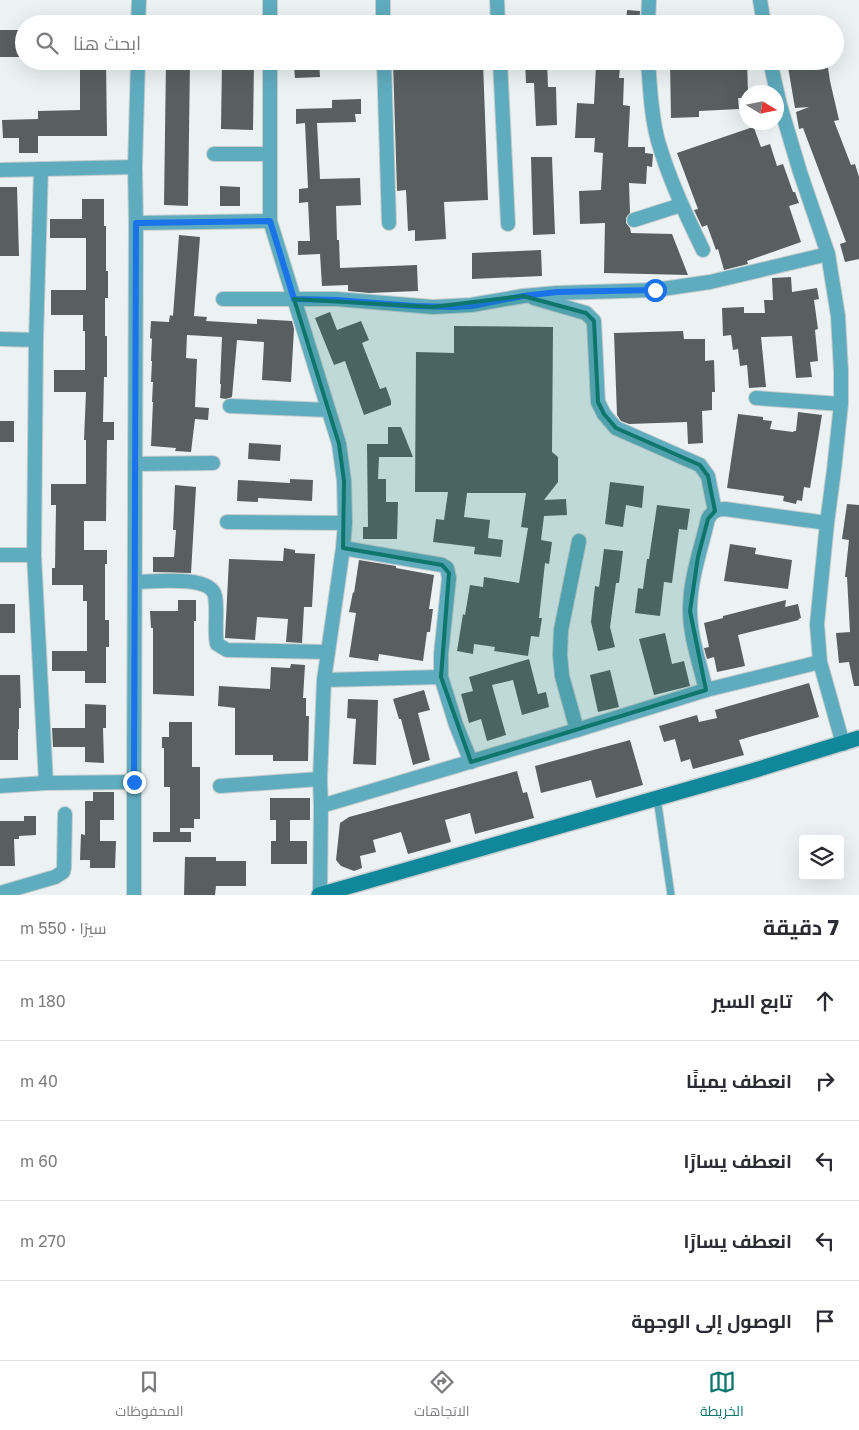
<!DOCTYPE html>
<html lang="ar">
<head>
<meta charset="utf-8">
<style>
  body { margin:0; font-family:"Golos Text",Cairo,sans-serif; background:#f2f2f3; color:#2b2b33; direction:rtl }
  .controls { position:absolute; right:15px; bottom:15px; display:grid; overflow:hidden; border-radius:5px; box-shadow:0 5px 20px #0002 }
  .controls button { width:45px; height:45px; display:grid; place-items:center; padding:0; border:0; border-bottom:1px solid #e1e1e2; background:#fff; color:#2b2b33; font:25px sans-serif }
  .compass { position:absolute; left:739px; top:85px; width:45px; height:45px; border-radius:50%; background:#fff; box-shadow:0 5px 20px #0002; rotate:100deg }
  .stop { position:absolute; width:15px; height:15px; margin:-11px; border:4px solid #1a73e8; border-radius:50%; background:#fff }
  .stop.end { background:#1a73e8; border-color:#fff; box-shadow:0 1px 5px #0008 }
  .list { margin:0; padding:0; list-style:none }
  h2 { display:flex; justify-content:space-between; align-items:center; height:65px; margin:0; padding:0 20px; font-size:21px }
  h2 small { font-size:16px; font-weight:400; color:#7c7c81 }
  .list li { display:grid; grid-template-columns:32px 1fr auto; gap:15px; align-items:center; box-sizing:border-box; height:80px; padding:0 20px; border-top:1px solid #e1e1e2 }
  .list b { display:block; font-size:19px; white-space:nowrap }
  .list em { font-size:16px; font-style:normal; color:#7c7c81 }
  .icon { flex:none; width:28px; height:28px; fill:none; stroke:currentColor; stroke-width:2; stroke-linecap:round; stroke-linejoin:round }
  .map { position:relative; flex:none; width:859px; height:895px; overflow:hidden; direction:ltr }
  .search { position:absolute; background:#fff; box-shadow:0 5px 20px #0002; left:15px; right:15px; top:15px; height:55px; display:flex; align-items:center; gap:12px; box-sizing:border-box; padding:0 18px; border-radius:28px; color:#7c7c81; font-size:19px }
  .sheet { height:465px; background:#fff }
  nav { display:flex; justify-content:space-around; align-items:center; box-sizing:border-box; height:70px; border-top:1px solid #e1e1e2; background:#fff; font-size:14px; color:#7c7c81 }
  nav a { display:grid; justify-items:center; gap:2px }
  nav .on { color:#0f766e }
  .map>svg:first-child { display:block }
  .building { fill:#595f60 }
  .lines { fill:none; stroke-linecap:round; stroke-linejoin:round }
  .lane-casing { stroke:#c8cdce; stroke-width:9 }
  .street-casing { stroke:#c8cdce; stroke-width:16 }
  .secondary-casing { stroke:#c8cdce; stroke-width:18 }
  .lane { stroke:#5facbe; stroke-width:7 }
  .street { stroke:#5facbe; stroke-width:14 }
  .secondary { stroke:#11879b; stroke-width:15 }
  .route { stroke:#1a73e8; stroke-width:6 }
  .marked { fill:#0f766e; fill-opacity:0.2; stroke:#0f766e; stroke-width:4; stroke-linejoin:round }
</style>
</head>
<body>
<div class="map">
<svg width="859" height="895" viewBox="0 0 859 895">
  <rect width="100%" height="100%" fill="#ecf2f3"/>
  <g class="building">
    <path d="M 627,10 L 640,11 L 639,24 L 626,24 Z"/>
    <rect x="0" y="30" width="24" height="27"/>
    <path d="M 80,61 L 106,61 L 107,136 L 38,136 L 38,153 L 19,153 L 19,138 L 3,138 L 2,120 L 38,119 L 38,111 L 80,110 Z"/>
    <path d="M 166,61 L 190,61 L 188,206 L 164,205 Z"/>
    <path d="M 222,61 L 254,61 L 253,130 L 221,129 Z"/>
    <path d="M 301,61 L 319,61 L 320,77 L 295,78 L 294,67 L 301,67 Z"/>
    <path d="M 483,61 L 488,200 L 444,202 L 446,239 L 415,241 L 415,230 L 408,231 L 406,190 L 397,191 L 393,62 Z"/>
    <path d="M 525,61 L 547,61 L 548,87 L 556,87 L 557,125 L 536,126 L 534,83 L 526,83 Z"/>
    <path d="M 747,61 L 748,92 L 746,92 L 746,98 L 738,98 L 739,109 L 699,111 L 699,117 L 671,118 L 670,62 Z"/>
    <path d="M 787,61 L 827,61 L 830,81 L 839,120 L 834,121 L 851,165 L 855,164 L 859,177 L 859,259 L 845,262 L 840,244 L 846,242 L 803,128 L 799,129 L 796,112 L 809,107 L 795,108 Z"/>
    <path d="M 596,66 L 620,67 L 619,78 L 624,78 L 623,105 L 630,106 L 628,147 L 645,147 L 645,153 L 653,154 L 652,167 L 647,166 L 646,184 L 629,183 L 630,213 L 626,218 L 626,223 L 630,228 L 631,233 L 672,234 L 688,275 L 604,273 L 605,223 L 580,224 L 579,191 L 601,190 L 603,153 L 594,152 L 595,138 L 575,138 L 577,103 L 594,104 Z"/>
    <path d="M 361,99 L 361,114 L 355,114 L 356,122 L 317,123 L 320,179 L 360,178 L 361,205 L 336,206 L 337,240 L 339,240 L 340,268 L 417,265 L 418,291 L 369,293 L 348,291 L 348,285 L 322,286 L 320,254 L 298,255 L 298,241 L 310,241 L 308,202 L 299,203 L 299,189 L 308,188 L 305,123 L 296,124 L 296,109 L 332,108 L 332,100 Z"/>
    <path d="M 750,128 L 754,128 L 761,147 L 770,144 L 777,166 L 783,164 L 793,192 L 795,192 L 799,203 L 789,206 L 801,242 L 747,261 L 748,264 L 724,270 L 718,249 L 716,250 L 707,225 L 702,227 L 694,210 L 698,209 L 677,153 Z"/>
    <path d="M 531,157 L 552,157 L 555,234 L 533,235 Z"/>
    <path d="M 220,186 L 240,187 L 240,206 L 220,206 Z"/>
    <path d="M 0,187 L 17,187 L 19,256 L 0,256 Z"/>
    <path d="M 82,199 L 104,199 L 104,226 L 106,226 L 106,271 L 108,271 L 108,298 L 105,298 L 105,336 L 107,336 L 107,377 L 104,377 L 103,422 L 114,422 L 114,440 L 107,440 L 106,521 L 84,521 L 84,550 L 107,550 L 107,564 L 105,564 L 105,620 L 109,620 L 109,647 L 106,647 L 106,683 L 85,683 L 85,671 L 52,671 L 52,651 L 87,651 L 87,601 L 83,601 L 83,585 L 52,585 L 52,568 L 55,568 L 56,505 L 51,505 L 51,484 L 86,484 L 86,440 L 84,440 L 86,392 L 54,392 L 54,370 L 85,370 L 85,331 L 83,331 L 83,315 L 51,315 L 51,290 L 86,290 L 86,238 L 50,238 L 50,219 L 82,219 Z"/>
    <path d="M 179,235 L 200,237 L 194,316 L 207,317 L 206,321 L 257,324 L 257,319 L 292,321 L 294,329 L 291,382 L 262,380 L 264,342 L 237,340 L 232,397 L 226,399 L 220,398 L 221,384 L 220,384 L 222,337 L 187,335 L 186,358 L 197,359 L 195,407 L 209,408 L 208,420 L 195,419 L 191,452 L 175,451 L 176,448 L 151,446 L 153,402 L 152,402 L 153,382 L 151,382 L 152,361 L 151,361 L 152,339 L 150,338 L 151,321 L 169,322 L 170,315 L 173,316 Z"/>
    <path d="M 541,250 L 542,276 L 472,279 L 472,253 Z"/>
    <path d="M 791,277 L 792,292 L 817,288 L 819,299 L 814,300 L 818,329 L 815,330 L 818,361 L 810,362 L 812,377 L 796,378 L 792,336 L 761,337 L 766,387 L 749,388 L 747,365 L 740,366 L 738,349 L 733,350 L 731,335 L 723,336 L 722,308 L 744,307 L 744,313 L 765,313 L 764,300 L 773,300 L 772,278 Z"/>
    <path d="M 330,312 L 337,330 L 361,321 L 369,340 L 362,343 L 380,389 L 386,387 L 391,401 L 391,405 L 364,415 L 345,361 L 334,365 L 315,318 Z"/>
    <path d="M 454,326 L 553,327 L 552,452 L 558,457 L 558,482 L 544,500 L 566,499 L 567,515 L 544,516 L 541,540 L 552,542 L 549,564 L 545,563 L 539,618 L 542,618 L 539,637 L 531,636 L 528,656 L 494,651 L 495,647 L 474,644 L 473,654 L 457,651 L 463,614 L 465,615 L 470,585 L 483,587 L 484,577 L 519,583 L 528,528 L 521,527 L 526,493 L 467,493 L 464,517 L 490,520 L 488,538 L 503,540 L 501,557 L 474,554 L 475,547 L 433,542 L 436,519 L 444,520 L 448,492 L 415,492 L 416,352 L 454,353 Z"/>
    <path d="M 683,331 L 684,339 L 705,339 L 705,361 L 714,360 L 715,392 L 712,392 L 712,410 L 702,411 L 703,443 L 688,444 L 687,422 L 629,424 L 621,421 L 617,415 L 614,333 Z"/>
    <path d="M 798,412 L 822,415 L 810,488 L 804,487 L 802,501 L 797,500 L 796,504 L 783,501 L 784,496 L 727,488 L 738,414 L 763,417 L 763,420 L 772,421 L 770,429 L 793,432 L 794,431 L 796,431 Z"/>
    <rect x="0" y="421" width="14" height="21"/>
    <path d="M 388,427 L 401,427 L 413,457 L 379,457 L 378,479 L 386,479 L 386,502 L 398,502 L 397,539 L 363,539 L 363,527 L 368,527 L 367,444 L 388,444 Z"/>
    <path d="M 249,443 L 281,445 L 280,461 L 248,459 Z"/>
    <path d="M 290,479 L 313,480 L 312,501 L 258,498 L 258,502 L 237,501 L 238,480 L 290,483 Z"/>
    <path d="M 610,482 L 644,486 L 642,508 L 626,505 L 623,527 L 605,524 Z"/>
    <path d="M 175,485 L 196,487 L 191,573 L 153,572 L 153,557 L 174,557 L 176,530 L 173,530 Z"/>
    <path d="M 847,504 L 859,505 L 859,686 L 854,686 L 849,662 L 839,663 L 836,633 L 850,632 L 847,577 L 845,577 L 849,540 L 842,539 Z"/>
    <path d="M 657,505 L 690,509 L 687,530 L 679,529 L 672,583 L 664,582 L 660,616 L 635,613 L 638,588 L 643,589 L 647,559 L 649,559 Z"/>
    <path d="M 730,544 L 756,548 L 755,554 L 792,560 L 788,589 L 724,581 Z"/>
    <path d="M 284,548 L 295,550 L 295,553 L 315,554 L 312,607 L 304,607 L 302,643 L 286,642 L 288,619 L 257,617 L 255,640 L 225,638 L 229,559 L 283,561 Z"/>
    <path d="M 604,549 L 623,551 L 619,583 L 616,583 L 610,627 L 615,647 L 598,651 L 591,622 L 595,586 L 599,587 Z"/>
    <path d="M 359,560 L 396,566 L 396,568 L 434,575 L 429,609 L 433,609 L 430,632 L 427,632 L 423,661 L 379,654 L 378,661 L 349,657 L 356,613 L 349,612 L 353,592 L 354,593 Z"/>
    <path d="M 178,600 L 196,600 L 196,621 L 194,621 L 194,696 L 153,694 L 153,628 L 151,628 L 150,611 L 178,611 Z"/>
    <path d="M 786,600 L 785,607 L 798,604 L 801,618 L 798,619 L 799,620 L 738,635 L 745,666 L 717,672 L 714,657 L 707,659 L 704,648 L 709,647 L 704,623 L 723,618 L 723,616 Z"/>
    <rect x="0" y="604" width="15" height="29"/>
    <path d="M 665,633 L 672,664 L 684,661 L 690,686 L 654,695 L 639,639 Z"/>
    <path d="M 529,659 L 538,694 L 546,692 L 549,707 L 522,715 L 513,680 L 492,685 L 506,735 L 487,741 L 481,719 L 469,723 L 461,694 L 473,691 L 469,677 Z"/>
    <path d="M 291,664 L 305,665 L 303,698 L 306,698 L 306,716 L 309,716 L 308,761 L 273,761 L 273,755 L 235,755 L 235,708 L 218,706 L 219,686 L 270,689 L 271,667 L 290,668 Z"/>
    <path d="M 610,670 L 619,707 L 598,712 L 590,675 Z"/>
    <path d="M 0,675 L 20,675 L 21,708 L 19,708 L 19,729 L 18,729 L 18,760 L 0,760 Z"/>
    <path d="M 809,683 L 819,717 L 739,740 L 744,755 L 693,769 L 690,759 L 681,762 L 675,739 L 664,742 L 659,726 L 697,715 L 699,722 L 717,718 L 715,710 Z"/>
    <path d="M 424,690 L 430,710 L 418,713 L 430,760 L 413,765 L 401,719 L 399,719 L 393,699 Z"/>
    <path d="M 348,699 L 378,700 L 376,765 L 353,764 L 356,719 L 347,718 Z"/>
    <path d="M 85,704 L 106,705 L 106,728 L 103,728 L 104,763 L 85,762 L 85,747 L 53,747 L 52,728 L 85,728 Z"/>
    <path d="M 169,722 L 192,722 L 192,767 L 200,767 L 200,819 L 194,819 L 194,828 L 180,828 L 180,832 L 191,832 L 191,842 L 153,842 L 153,832 L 170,832 L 170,787 L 164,787 L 164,748 L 162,748 L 162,737 L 169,737 Z"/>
    <path d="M 630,740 L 643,785 L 596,798 L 591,780 L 541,793 L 535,766 Z"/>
    <path d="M 517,771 L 523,793 L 527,792 L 534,818 L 475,834 L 470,813 L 445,820 L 451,842 L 408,854 L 401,832 L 373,840 L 376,852 L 360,856 L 362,868 L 354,871 L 341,866 L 336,860 L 340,823 L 349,817 Z"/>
    <path d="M 93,792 L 114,792 L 114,820 L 100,820 L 100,841 L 116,841 L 115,868 L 90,868 L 90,860 L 80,860 L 81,834 L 85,835 L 85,801 L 93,801 Z"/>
    <path d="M 270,798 L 310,798 L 310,820 L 290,820 L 290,841 L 307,841 L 307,864 L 271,864 L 271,841 L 276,841 L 276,820 L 270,820 Z"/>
    <path d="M 24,816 L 36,816 L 36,835 L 19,836 L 19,839 L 14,839 L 15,866 L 0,866 L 0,821 L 24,821 Z"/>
    <path d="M 185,857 L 216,857 L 216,861 L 246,861 L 246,886 L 216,886 L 215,895 L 184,895 Z"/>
  </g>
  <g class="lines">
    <defs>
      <path id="lane" d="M 657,798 L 671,895"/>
      <g id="street">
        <path d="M 383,0 L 383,24"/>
        <path d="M 497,0 L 498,24"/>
        <path d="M 760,0 L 764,24"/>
        <path d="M 138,24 L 139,0"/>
        <path d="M 270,24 L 270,0"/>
        <path d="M 648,24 L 649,0"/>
        <path d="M 270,61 L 270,221 L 339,444 L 344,481 L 345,523 L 343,548 L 324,680 L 320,779 L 321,806 L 320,895"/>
        <path d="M 384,61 L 389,223"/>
        <path d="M 500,61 L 508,224"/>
        <path d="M 648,61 C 650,87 651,116 658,141 C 669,179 686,215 703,250"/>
        <path d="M 770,61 L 780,105 L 800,172 L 828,254 L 838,316 L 841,371 L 841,404 L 834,470 L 827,523 L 817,624 L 820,662 L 843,744"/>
        <path d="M 214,154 L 269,154"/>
        <path d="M 41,169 L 36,340 L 34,555 L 46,783"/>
        <path d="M 0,170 L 135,167"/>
        <path d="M 634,220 L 681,205"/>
        <path d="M 136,223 L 270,221"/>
        <path d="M 534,298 L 586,313 L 594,321 L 598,402 L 604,414 L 616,428 L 700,465 L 708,476 L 715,511"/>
        <path d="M 223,299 L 337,299 L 433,307 L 471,305 L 523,296 L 557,293 L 655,290 L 710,282 L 828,254"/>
        <path d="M 0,339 L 36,340"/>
        <path d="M 756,398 L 841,404"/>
        <path d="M 230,406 L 328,410"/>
        <path d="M 135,464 L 213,463"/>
        <path d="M 227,522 L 345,523"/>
        <path d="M 343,548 L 442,565 L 447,568 L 449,578 L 441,654 L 441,677 L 456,725 L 471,762"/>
        <path d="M 0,555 L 34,555"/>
        <path d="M 135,582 C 152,582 211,574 215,596 C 218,612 214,628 217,644 L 227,650 L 328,652"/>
        <path d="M 324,680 L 441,677"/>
        <path d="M 706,690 C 700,664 690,637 690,610 C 690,579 701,549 708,519 C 712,511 717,509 725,509 L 827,523"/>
        <path d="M 577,730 L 562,676 L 560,655 L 561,630 L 579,541"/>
        <path d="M 0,786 L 46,783 L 134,782"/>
        <path d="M 220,786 L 320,779"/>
        <path d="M 321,806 L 577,730 L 706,690 L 820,662"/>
        <path d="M 0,893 L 55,877 L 63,872 L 64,868 L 65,814"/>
        <path d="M 134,895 L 134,782 L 136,223 L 135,167 L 138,61"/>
      </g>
      <path id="secondary" d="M 319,895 L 752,771 L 859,738"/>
    </defs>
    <use href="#lane" class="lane-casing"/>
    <use href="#street" class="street-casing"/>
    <use href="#secondary" class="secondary-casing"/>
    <use href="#lane" class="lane"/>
    <use href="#street" class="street"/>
    <use href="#secondary" class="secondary"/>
  </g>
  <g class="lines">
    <path class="route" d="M 134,782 L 136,223 L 270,221 L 294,299 L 336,300 L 415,306 L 453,307 L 472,306 L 523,296 L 557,292 L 655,290"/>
  </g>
  <path class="marked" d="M 523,296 L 586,313 L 594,321 L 598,402 L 604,414 L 616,428 L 700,465 L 708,476 L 715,511 L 708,519 L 698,557 L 690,611 L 706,690 L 471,762 L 441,677 L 449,573 L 442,565 L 343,548 L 344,481 L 339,444 L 294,299 L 433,307 Z"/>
</svg>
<div class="controls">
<button><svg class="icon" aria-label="layers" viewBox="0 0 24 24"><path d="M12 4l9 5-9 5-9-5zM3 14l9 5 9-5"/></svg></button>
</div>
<svg class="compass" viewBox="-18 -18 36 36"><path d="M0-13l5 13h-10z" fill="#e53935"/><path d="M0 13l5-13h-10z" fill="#7c7c81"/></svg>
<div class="stop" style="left:655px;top:290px"></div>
<div class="stop end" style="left:134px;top:782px"></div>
<div class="search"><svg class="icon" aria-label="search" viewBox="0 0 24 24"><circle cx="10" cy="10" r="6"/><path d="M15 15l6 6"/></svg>ابحث هنا</div>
</div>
<section class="sheet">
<h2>7 دقيقة<small>سيرًا · 550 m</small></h2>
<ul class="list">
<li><svg class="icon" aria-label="ahead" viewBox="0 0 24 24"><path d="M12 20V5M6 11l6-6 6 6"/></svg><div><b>تابع السير</b></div><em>180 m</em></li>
<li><svg class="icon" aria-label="right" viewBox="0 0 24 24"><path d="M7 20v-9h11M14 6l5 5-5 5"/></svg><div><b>انعطف يمينًا</b></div><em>40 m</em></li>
<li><svg class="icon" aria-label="left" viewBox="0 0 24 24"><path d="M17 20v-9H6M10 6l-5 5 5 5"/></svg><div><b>انعطف يسارًا</b></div><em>60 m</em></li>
<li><svg class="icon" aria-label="left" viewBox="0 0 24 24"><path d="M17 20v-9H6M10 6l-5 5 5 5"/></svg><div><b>انعطف يسارًا</b></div><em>270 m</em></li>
<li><svg class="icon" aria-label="arrive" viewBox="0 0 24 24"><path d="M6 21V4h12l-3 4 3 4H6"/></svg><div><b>الوصول إلى الوجهة</b></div></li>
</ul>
</section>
<nav>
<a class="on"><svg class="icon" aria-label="map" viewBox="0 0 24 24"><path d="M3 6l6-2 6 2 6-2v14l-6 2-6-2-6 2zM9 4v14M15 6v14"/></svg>الخريطة</a>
<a><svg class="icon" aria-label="directions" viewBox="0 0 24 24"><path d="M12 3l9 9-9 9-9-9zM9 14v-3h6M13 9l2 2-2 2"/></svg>الاتجاهات</a>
<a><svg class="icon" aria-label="saved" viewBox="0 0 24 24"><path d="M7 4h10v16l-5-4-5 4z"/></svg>المحفوظات</a>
</nav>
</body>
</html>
